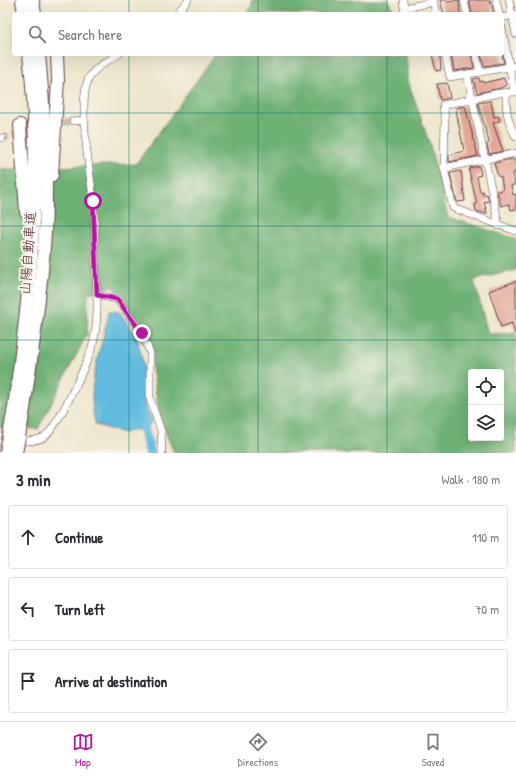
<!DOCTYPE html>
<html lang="en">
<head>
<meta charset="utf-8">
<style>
  body { margin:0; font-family:"Patrick Hand","Klee One",sans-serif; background:#f7f7f7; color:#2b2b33 }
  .controls { position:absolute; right:12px; bottom:12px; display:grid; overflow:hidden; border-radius:4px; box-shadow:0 4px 16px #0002 }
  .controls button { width:36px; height:36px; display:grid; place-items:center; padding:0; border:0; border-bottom:1px solid #e1e1e2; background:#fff; color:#2b2b33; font:20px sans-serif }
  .stop { position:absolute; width:12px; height:12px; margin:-9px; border:3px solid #b5179e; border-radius:50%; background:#fff }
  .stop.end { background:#b5179e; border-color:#fff; box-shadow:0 1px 4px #0008 }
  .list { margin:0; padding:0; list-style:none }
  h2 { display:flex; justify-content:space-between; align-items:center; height:52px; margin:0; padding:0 16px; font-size:17px }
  h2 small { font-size:13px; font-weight:400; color:#7c7c81 }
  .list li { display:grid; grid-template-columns:26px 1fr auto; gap:12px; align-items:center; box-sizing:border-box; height:64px; margin:0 8px 8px; padding:0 8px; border:1px solid #e1e1e2; border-radius:4px }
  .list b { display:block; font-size:15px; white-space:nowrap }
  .list em { font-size:13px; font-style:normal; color:#7c7c81 }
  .icon { flex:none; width:22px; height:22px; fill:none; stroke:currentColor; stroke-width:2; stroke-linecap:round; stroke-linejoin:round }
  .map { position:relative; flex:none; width:516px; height:453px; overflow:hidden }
  .search { position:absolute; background:#fff; box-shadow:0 4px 16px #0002; left:12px; right:12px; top:12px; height:44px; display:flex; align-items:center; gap:10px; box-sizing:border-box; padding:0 14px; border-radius:4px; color:#7c7c81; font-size:15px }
  .sheet { height:268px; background:#fff }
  nav { display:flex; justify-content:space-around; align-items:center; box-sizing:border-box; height:56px; border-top:1px solid #e1e1e2; background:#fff; font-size:11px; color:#7c7c81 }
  nav a { display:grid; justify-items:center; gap:2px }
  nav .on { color:#b5179e }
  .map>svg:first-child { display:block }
  .forest { fill:#6eb175; stroke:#5c6850; fill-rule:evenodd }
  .water { fill:#60bbde; stroke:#556d84 }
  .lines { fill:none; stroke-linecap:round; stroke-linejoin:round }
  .river { stroke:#60bbde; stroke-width:10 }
  .building { fill:#e4a697 }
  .minor-tunnel { stroke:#cdbfad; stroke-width:7; stroke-dasharray:7 3.5; stroke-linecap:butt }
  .minor-casing { stroke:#633d43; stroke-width:8 }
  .motorway-casing { stroke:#633d43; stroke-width:14 }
  .minor { stroke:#fff; stroke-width:7 }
  .motorway { stroke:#fff; stroke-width:12 }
  .motorway-bridge-casing { stroke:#633d43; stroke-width:14; stroke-linecap:butt }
  .motorway-bridge { stroke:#fff; stroke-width:12 }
  .route { stroke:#b5179e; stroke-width:5 }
  .grid { fill:none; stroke:#0f766e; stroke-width:1; stroke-opacity:0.55 }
  .labels { text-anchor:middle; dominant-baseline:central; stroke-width:4; stroke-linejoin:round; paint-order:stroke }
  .street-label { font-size:14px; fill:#4a1f2b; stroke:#f7f3e8 }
</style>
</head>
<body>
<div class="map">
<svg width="516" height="453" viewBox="0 0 516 453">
  <rect width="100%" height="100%" fill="#f7f3e8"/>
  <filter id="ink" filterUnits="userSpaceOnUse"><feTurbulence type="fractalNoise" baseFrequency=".025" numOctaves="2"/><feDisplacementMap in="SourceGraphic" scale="8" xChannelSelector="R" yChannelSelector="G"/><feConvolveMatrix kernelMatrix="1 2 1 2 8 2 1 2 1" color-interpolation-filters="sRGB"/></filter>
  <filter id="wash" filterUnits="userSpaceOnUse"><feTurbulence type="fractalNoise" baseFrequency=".012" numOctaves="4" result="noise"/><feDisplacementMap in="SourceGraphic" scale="16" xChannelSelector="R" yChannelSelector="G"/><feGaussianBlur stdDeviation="0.9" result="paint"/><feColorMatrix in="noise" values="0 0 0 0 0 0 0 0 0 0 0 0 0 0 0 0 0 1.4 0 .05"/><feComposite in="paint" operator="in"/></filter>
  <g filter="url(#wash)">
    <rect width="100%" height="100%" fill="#eee7cd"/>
    <g class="forest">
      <path d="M 252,0 L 388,0 L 395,14 L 246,14 L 252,5 Z"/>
      <path d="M 216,54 L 406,54 L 409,84 L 430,145 L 448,217 L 516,239 L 516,270 L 474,280 L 488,334 L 516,333 L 516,453 L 174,453 L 160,418 L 147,336 L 112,286 L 88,294 L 87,334 L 38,429 L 0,427 L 0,169 L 136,164 ZM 471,372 L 501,372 L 501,438 L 471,438 Z"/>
    </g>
    <path class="water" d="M 109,311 L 119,312 L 136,335 L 143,363 L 145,407 L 153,421 L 148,426 L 124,433 L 96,425 C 84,387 103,347 109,311 Z"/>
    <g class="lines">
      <path class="river" d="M 143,428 L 150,453"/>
    </g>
    <g id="blocks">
      <g class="building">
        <path d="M 440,0 L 447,0 L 448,2 L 459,0 L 460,14 L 444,14 Z"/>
        <path d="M 469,0 L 490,0 L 494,14 L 472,14 Z"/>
        <path d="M 432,54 L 440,56 L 441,70 L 436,71 Z"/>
        <path d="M 451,54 L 471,54 L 474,68 L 454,71 Z"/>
        <path d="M 481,54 L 502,54 L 504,63 L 484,66 Z"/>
        <path d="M 479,78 L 480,82 L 483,81 L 483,83 L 504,78 L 506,85 L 501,88 L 477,93 L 473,79 Z"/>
        <path d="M 447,83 L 450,98 L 440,100 L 437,84 Z"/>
        <path d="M 491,101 L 494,117 L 498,116 L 500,121 L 493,123 L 503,151 L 489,154 L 487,145 L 489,142 L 478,103 Z"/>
        <path d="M 465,106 L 478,156 L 449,162 L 449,155 L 464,151 L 456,110 L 456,108 Z"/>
        <path d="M 513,159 L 514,161 L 516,161 L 516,172 L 513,173 L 515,184 L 511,186 L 513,195 L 516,194 L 516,209 L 511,210 L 509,204 L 501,206 L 497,191 L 503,190 L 501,177 L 498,176 L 494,163 Z"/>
        <path d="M 479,166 L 481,175 L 477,176 L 480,192 L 483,191 L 483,195 L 487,194 L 489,201 L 484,202 L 487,213 L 483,213 L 476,211 L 475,204 L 477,204 L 469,171 L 470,168 Z"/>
        <path d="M 461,171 L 465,201 L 457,202 L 450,173 Z"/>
        <path d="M 516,281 L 516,334 L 515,334 L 512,323 L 501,327 L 489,291 Z"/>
      </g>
    </g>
  </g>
  <g filter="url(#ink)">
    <use href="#blocks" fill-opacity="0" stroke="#633d43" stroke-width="1"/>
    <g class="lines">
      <g class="minor-tunnel">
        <path d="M 52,126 L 73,121"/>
        <path d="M 2,138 L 38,129"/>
      </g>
      <defs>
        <g id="minor">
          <path d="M 403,0 L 404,8 L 434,2"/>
          <path d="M 433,0 L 436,14"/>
          <path d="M 464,0 L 467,14"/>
          <path d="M 496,0 L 499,14"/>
          <path d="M 509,0 L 516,34"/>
          <path d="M 176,14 L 188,0"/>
          <path d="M 502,18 L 516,14"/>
          <path d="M 502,28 L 514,91"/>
          <path d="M 445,54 L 450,77 L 516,66"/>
          <path d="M 476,54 L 480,72"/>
          <path d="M 467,74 L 499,226"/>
          <path d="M 506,92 C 506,110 507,121 516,137"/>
          <path d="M 516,92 L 499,93 L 443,105 L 445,119 L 444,168 L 453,208 L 516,231"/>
          <path d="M 73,121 L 84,120"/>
          <path d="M 0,138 L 2,138"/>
          <path d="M 444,168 L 516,153"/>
          <path d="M 97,295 L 117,299 L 142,333 L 150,353 L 150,399 L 161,431 L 162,453"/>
          <path d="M 0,451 C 11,435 29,446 44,437 C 58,428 88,361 93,344 C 100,316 96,284 95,256 C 95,237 95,217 93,199 C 90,172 77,100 89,78 C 96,66 108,61 119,54"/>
        </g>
        <g id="motorway">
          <path d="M 22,0 L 24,14"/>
          <path d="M 33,0 L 35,14"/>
          <path d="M 20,125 L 26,212"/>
          <path d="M 52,175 L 58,80 L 57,54"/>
          <path d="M 13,413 C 30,295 43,174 29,54"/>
          <path d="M 23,416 C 31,360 40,304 44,248 C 49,183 45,118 39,54"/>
        </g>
      </defs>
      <use href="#minor" class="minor-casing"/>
      <use href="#motorway" class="motorway-casing"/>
      <use href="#minor" class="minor"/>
      <use href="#motorway" class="motorway"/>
      <defs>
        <g id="motorway-bridge">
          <path d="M 6,453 L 13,413"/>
          <path d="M 16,453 L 23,416"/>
        </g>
      </defs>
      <use href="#motorway-bridge" class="motorway-bridge-casing"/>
      <use href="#motorway-bridge" class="motorway-bridge"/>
    </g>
  </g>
  <g class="lines" filter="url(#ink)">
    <path class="route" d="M 93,201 L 97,295 L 117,299 L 142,333"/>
  </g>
  <path class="grid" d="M 129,0 L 129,14M 258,0 L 258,14M 387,0 L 387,14M 129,54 L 129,453M 258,54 L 258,453M 387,54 L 387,453M 0,113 L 516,113M 0,226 L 516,226M 0,340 L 516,340"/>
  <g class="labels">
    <g class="street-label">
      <text transform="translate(27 253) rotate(-86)">山陽自動車道</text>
    </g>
  </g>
</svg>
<div class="controls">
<button><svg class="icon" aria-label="locate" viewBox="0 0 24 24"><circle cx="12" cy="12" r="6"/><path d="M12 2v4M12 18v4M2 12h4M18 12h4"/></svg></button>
<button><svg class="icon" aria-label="layers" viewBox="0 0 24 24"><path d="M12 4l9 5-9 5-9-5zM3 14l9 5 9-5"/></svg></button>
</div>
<div class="stop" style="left:93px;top:201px"></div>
<div class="stop end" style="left:142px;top:333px"></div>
<div class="search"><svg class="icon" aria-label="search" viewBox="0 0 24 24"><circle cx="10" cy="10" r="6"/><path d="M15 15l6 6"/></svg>Search here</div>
</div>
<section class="sheet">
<h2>3 min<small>Walk · 180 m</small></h2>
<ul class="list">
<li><svg class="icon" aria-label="ahead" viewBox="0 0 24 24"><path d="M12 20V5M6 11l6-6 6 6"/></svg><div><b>Continue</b></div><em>110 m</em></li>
<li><svg class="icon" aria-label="left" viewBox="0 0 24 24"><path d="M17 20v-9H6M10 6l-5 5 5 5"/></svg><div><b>Turn left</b></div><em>70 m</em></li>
<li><svg class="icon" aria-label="arrive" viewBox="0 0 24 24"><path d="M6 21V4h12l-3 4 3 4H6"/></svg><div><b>Arrive at destination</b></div></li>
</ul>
</section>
<nav>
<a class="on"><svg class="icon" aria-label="map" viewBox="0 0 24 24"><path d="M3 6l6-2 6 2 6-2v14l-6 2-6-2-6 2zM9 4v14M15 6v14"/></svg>Map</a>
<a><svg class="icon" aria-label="directions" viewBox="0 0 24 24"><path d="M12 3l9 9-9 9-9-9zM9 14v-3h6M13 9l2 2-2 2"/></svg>Directions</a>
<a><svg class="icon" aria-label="saved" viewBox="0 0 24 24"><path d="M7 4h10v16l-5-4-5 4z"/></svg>Saved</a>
</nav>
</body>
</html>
